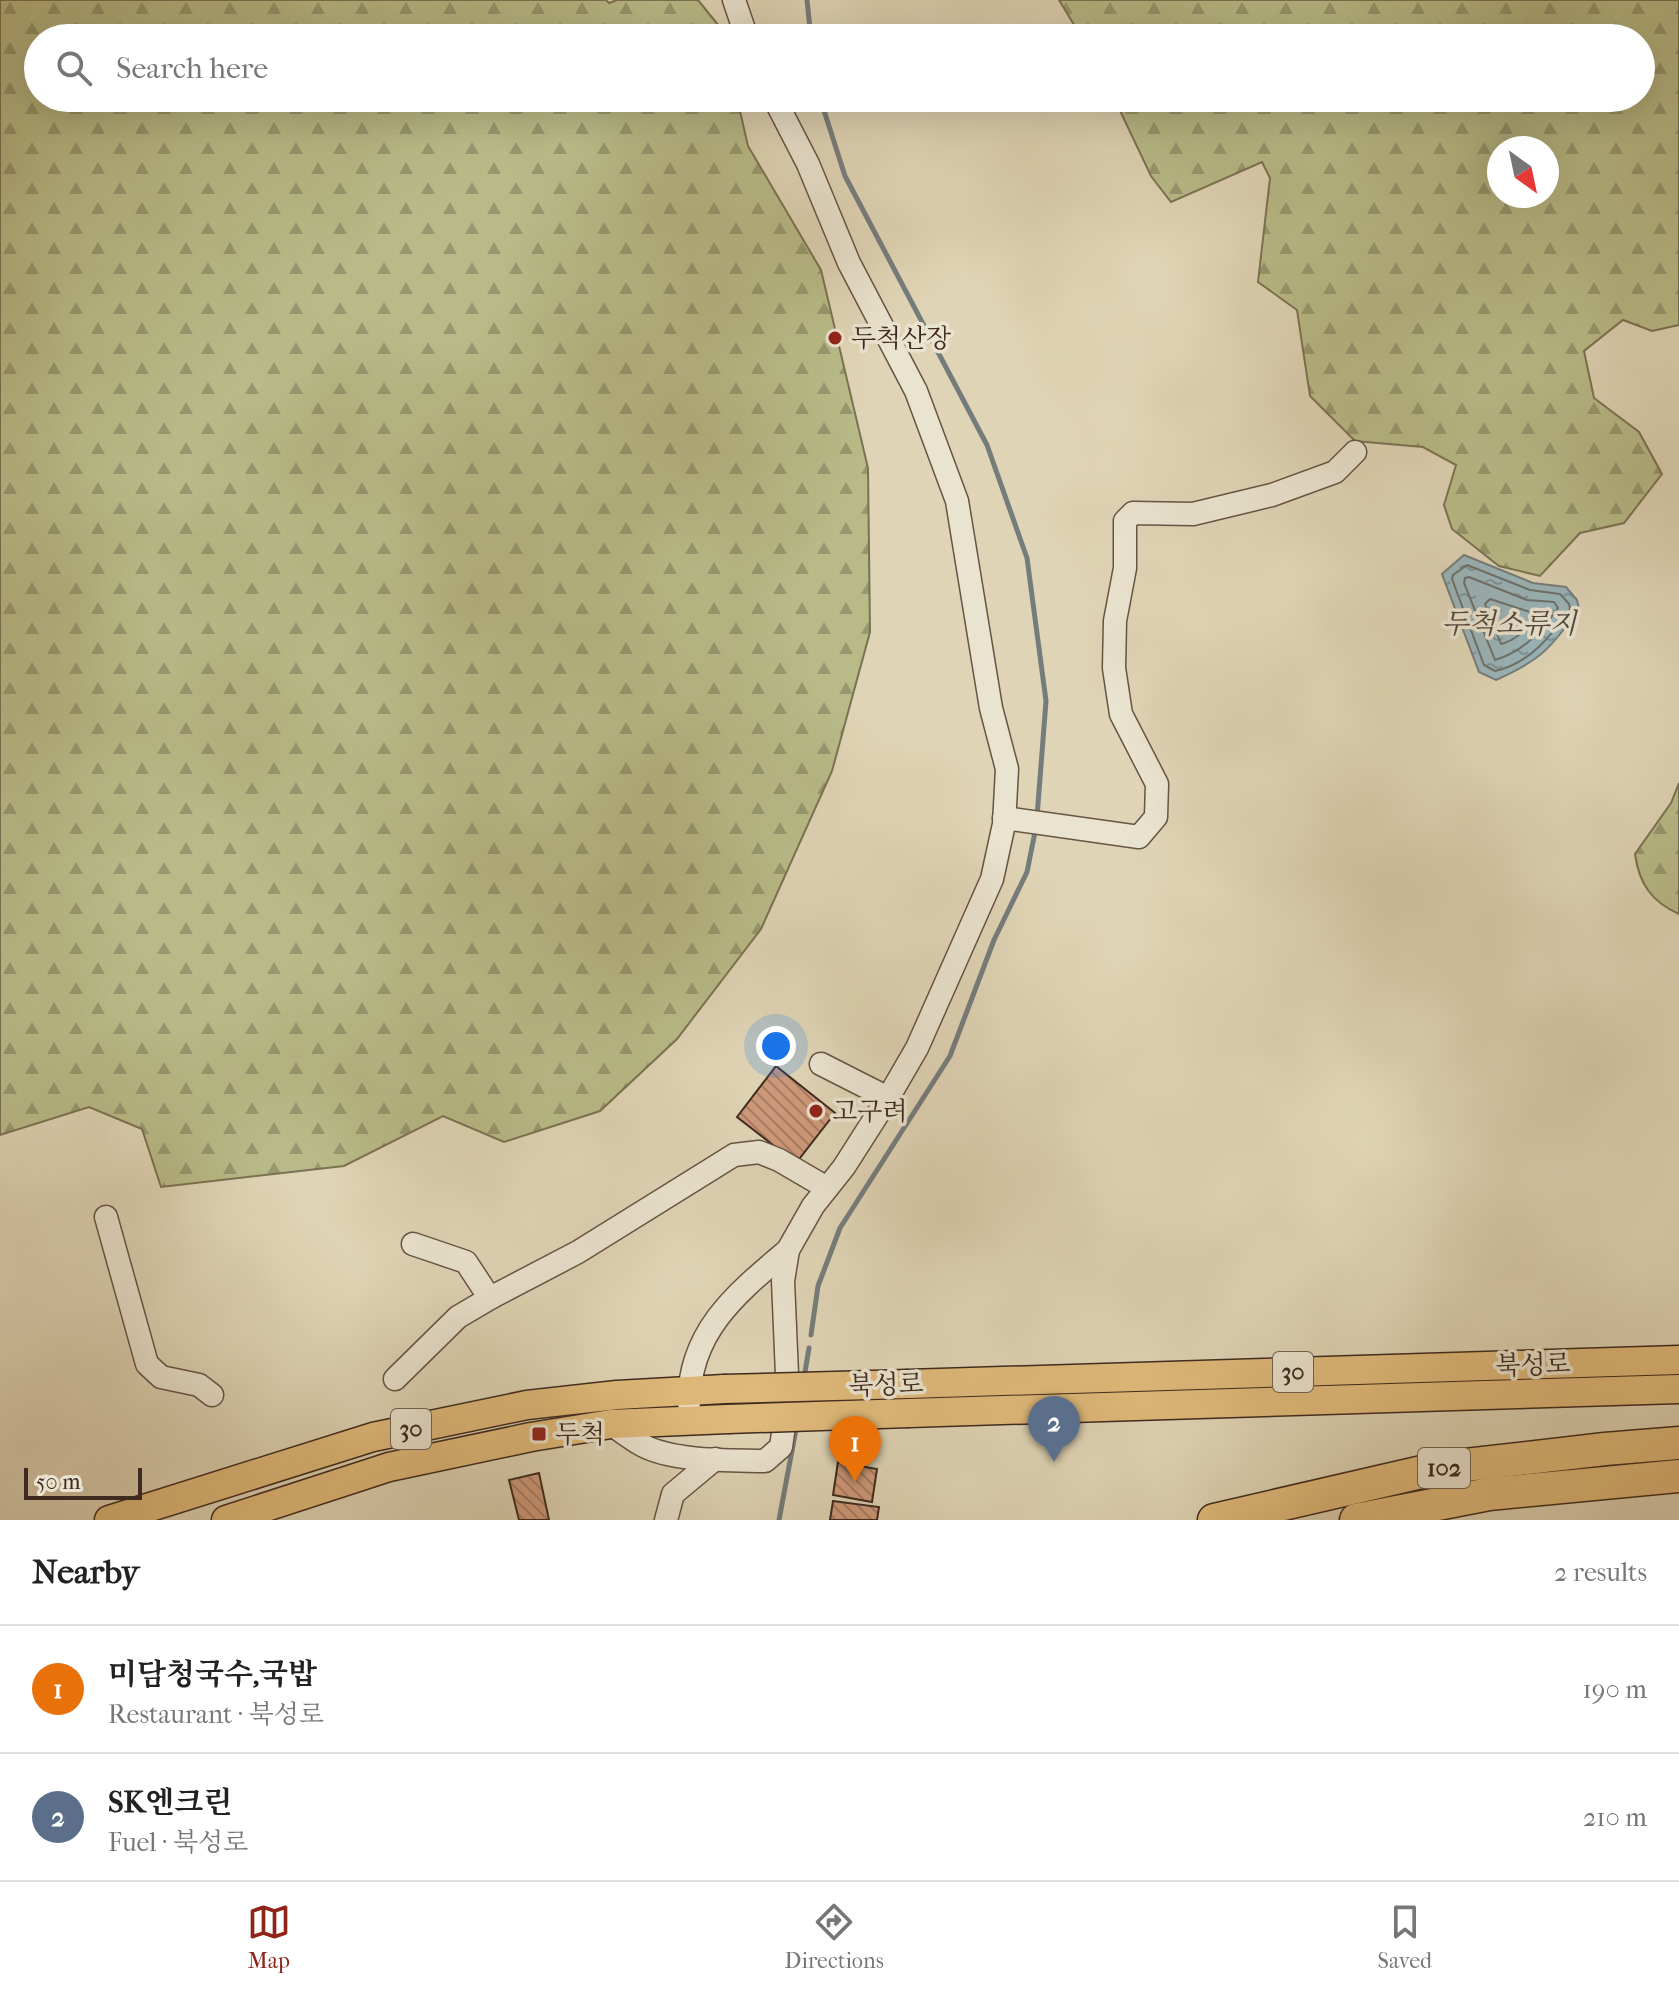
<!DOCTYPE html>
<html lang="en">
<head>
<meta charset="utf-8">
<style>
  body { margin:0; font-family:"IM FELL French Canon","Noto Serif KR",serif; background:#f2f2f2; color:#222 }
  .compass { position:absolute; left:1487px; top:136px; width:72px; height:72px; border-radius:50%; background:#fff; box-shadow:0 8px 32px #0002; rotate:147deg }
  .scale { position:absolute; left:24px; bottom:20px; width:118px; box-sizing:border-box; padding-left:8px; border:4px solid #3e2a1e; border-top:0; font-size:22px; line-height:28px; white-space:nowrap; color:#3e2a1e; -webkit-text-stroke:6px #eae3cf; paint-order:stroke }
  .you { position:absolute; left:776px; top:1046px; width:28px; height:28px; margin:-20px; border:6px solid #fff; border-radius:50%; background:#1a73e8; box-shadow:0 0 0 12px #1a73e833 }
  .badge { display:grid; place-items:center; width:52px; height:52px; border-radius:50%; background:#8f2418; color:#fff; font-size:26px; font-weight:700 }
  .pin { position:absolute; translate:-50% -66px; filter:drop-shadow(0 2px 4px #0008) }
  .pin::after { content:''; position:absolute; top:42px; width:28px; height:24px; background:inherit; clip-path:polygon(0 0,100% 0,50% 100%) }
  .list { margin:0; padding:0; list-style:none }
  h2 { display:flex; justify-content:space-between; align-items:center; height:104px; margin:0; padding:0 32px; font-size:34px }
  h2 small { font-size:26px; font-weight:400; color:#767676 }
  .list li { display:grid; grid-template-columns:52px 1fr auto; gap:24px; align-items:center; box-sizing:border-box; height:128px; padding:0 32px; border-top:2px solid #e0e0e0 }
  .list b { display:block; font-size:30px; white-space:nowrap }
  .list p { margin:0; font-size:26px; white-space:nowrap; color:#767676 }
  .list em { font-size:26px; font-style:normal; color:#767676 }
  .icon { flex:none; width:44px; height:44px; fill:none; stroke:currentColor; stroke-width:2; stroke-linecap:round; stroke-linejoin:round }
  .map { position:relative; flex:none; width:1679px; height:1520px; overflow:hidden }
  .search { position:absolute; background:#fff; box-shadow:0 8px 32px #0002; left:24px; right:24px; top:24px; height:88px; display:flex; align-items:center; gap:20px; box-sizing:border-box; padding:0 28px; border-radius:44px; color:#767676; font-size:30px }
  .sheet { height:360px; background:#fff }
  nav { display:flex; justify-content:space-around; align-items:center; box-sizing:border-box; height:112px; border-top:2px solid #e0e0e0; background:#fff; font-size:22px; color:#767676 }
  nav a { display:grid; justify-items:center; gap:4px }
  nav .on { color:#8f2418 }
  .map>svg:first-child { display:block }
  .forest { fill:url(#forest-firs); stroke:#7b7253; stroke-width:2; fill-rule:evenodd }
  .water { fill:url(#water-ripples); stroke:#757d7c; stroke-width:2 }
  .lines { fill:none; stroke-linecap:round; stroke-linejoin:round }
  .shore { stroke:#6c706c; stroke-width:2 }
  .stream { stroke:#757d7c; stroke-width:5 }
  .building { fill:url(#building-back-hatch); stroke:#3e2a1e; stroke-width:2 }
  .minor-casing { stroke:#665444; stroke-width:25 }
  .major-casing { stroke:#3e2a1e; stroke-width:31 }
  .highway-casing { stroke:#3e2a1e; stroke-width:35 }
  .minor { stroke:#eae3cf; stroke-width:22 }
  .major { stroke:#e0ba7a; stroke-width:28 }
  .highway { stroke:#e0ba7a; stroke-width:32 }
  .major-bridge-casing { stroke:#3e2a1e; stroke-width:31; stroke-linecap:butt }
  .major-bridge { stroke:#e0ba7a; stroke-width:28 }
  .poi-dot { fill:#8f2418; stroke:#eae3cf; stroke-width:3 }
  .labels { text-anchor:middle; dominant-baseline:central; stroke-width:7; stroke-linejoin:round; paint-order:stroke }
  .shield { fill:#eae3cf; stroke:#726253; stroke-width:2 }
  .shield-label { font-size:24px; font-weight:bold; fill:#3e2a1e }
  .poi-label { font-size:26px; fill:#3e2a1e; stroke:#eae3cf; text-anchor:start }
  .street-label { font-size:26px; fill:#3e2a1e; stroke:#eae3cf }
  .water-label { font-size:28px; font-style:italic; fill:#50463d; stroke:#eae3cf }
</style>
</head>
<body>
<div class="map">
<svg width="1679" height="1520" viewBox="0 0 1679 1520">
  <defs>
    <pattern id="forest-firs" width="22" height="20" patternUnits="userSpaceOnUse" patternTransform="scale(2)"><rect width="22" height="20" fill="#b8bb88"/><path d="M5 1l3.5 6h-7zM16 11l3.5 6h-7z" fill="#97986f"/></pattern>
    <pattern id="water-ripples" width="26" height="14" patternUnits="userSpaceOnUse" patternTransform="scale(2)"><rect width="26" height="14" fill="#9ab5ba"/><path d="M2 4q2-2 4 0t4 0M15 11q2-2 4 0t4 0" fill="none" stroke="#7f9397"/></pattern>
    <pattern id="building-back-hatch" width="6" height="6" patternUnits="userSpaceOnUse" patternTransform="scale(2)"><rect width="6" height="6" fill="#ce997a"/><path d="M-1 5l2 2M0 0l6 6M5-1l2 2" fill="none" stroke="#a97d63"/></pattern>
  </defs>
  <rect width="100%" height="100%" fill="#dfd4b5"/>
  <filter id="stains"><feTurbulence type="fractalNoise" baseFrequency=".0025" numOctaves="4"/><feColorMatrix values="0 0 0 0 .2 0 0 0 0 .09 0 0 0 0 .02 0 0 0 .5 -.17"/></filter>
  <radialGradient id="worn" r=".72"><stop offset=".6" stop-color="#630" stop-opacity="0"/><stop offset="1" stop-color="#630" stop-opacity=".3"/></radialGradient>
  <g class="forest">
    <path d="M 0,0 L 606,0 L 609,3 L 617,0 L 698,0 L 719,26 L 722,38 L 38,38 L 38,98 L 737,98 L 748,146 L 821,270 L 868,468 L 870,632 L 832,771 L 761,929 L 677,1039 L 600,1111 L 504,1142 L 443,1116 L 344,1166 L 161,1187 L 142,1129 L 89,1107 L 0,1135 Z"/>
    <path d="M 1059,0 L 1679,0 L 1679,325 L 1652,331 L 1623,320 L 1584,351 L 1594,398 L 1639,432 L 1662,474 L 1624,523 L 1580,533 L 1540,576 L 1499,566 L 1452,529 L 1444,505 L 1456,465 L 1423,447 L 1355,441 L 1310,396 L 1297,310 L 1258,282 L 1270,178 L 1262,162 L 1171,202 L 1151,176 L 1114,98 L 1641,98 L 1641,38 L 1082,38 ZM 1499,148 L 1547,148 L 1547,196 L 1499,196 Z"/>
    <path d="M 1679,783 L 1679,914 C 1652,902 1639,884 1635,854 L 1671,803 Z"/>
  </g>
  <path class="water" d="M 1464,555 L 1533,583 L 1566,587 L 1577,600 L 1579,609 C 1551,648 1541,660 1496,680 L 1479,672 L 1442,574 Z"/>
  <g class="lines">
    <g class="shore">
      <path d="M 1467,565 L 1530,590 L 1560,594 L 1569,604 L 1570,609 C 1551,636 1529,664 1495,671 L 1484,665 L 1452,579 L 1453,575 Z"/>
      <path d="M 1465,578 L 1469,577 L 1527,600 L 1554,602 L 1558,608 C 1542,631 1523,652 1495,660 L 1464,583 Z"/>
      <path d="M 1490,599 L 1533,613 L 1535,618 C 1528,629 1514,641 1501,644 L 1485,604 Z"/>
    </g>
    <g class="stream">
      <path d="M 807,0 L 811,38"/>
      <path d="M 820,98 L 845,176 L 987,445 L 1027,558 L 1046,701 L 1037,817"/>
      <path d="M 811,1335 L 818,1286 L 840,1228 L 950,1056 L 994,940 L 1027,872 L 1036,827"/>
      <path d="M 804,1378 L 809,1348"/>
      <path d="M 779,1520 L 797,1424"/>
    </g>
  </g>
  <g class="building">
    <path d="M 776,1066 L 835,1113 L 796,1163 L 737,1117 Z"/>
    <path d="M 838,1462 L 877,1469 L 872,1502 L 833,1495 Z"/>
    <path d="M 539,1473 L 549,1520 L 519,1520 L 509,1480 Z"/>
    <path d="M 833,1501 L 879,1507 L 877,1520 L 830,1520 Z"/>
  </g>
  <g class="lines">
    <defs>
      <g id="minor">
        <path d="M 734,0 L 747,38"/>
        <path d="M 774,98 L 808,164 L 849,263 L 916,391 L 957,501 L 991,708 L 1007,769 L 1004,824 L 992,879 L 917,1048 L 888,1098 L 821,1064"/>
        <path d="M 1004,818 L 1139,837 L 1156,817 L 1157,784 L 1121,714 L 1114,668 L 1115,621 L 1125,568 L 1125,521 L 1133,513 L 1193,514 L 1272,495 L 1335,472 L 1355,452"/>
        <path d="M 106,1217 L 147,1364 L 161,1377 L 199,1385 L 212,1395"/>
        <path d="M 413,1244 L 466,1262 L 487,1294 L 492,1297 L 578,1252 L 734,1155 L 759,1152 L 779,1160 L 827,1188"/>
        <path d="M 395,1379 L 458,1317 L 492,1297"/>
        <path d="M 689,1403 C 689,1331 737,1293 788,1250"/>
        <path d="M 611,1424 C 621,1431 631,1439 642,1445 C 674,1462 729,1460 765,1461 L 781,1447 L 788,1398 L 783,1281 L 788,1250 L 813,1206 L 844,1167 L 888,1098"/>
        <path d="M 666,1520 L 673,1494 L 715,1459"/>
      </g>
      <g id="major">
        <path d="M 908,1384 L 1679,1360"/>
        <path d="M 909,1413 L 1679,1389"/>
        <path d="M 109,1520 L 373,1437 L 527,1405 L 617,1395 L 724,1389"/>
        <path d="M 226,1520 L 389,1467 L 531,1437 L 611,1424 L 728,1419"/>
      </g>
      <g id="highway">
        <path d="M 1214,1520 L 1439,1468 L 1605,1449 L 1679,1443"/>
        <path d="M 1356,1520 L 1489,1494 L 1679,1476"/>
      </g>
    </defs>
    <use href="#minor" class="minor-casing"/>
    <use href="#major" class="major-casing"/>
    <use href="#highway" class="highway-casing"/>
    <use href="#minor" class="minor"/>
    <use href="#major" class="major"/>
    <use href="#highway" class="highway"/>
    <defs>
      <g id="major-bridge">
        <path d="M 724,1389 L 908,1384"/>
        <path d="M 728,1419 L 909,1413"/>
      </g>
    </defs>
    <use href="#major-bridge" class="major-bridge-casing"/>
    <use href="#major-bridge" class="major-bridge"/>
  </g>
  <g class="poi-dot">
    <circle cx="835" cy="338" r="8"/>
    <circle cx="816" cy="1111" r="8"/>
    <rect x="531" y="1426" width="16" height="16" rx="4"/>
  </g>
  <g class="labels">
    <g class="shield">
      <rect x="1273" y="1352" width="40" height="40" rx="6"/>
      <rect x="391" y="1409" width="40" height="40" rx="6"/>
      <rect x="1418" y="1448" width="52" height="40" rx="6"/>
    </g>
    <g class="shield-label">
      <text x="1293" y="1372">30</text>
      <text x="411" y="1429">30</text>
      <text x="1444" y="1468">102</text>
    </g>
    <g class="poi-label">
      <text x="851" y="338">두척산장</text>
      <text x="832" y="1111">고구려</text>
      <text x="555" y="1434">두척</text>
    </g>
    <g class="street-label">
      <text transform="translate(1533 1365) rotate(-2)">북성로</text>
      <text transform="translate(886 1385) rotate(-2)">북성로</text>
    </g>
    <g class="water-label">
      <text x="1509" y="623">두척소류지</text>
    </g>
  </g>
  <rect width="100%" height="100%" filter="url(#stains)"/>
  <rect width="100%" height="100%" fill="url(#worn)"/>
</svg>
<svg class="compass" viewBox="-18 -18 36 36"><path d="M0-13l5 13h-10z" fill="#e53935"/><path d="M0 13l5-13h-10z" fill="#767676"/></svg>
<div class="scale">50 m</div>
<div class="you"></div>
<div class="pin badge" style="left:855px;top:1482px;background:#e8710a">1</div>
<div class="pin badge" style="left:1054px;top:1462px;background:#5c6f8a">2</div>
<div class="search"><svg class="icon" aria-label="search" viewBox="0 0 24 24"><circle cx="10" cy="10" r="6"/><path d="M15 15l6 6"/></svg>Search here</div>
</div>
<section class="sheet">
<h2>Nearby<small>2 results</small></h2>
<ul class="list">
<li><span class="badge" style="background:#e8710a">1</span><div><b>미담청국수,국밥</b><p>Restaurant · 북성로</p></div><em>190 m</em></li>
<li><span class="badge" style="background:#5c6f8a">2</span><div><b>SK엔크린</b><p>Fuel · 북성로</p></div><em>210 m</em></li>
</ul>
</section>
<nav>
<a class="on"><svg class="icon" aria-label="map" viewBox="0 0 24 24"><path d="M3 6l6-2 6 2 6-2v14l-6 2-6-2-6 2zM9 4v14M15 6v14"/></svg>Map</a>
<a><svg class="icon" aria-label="directions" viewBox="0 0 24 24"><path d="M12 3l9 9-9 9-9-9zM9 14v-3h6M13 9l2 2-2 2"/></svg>Directions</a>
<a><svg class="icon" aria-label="saved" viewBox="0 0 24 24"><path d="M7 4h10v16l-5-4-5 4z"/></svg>Saved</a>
</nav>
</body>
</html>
